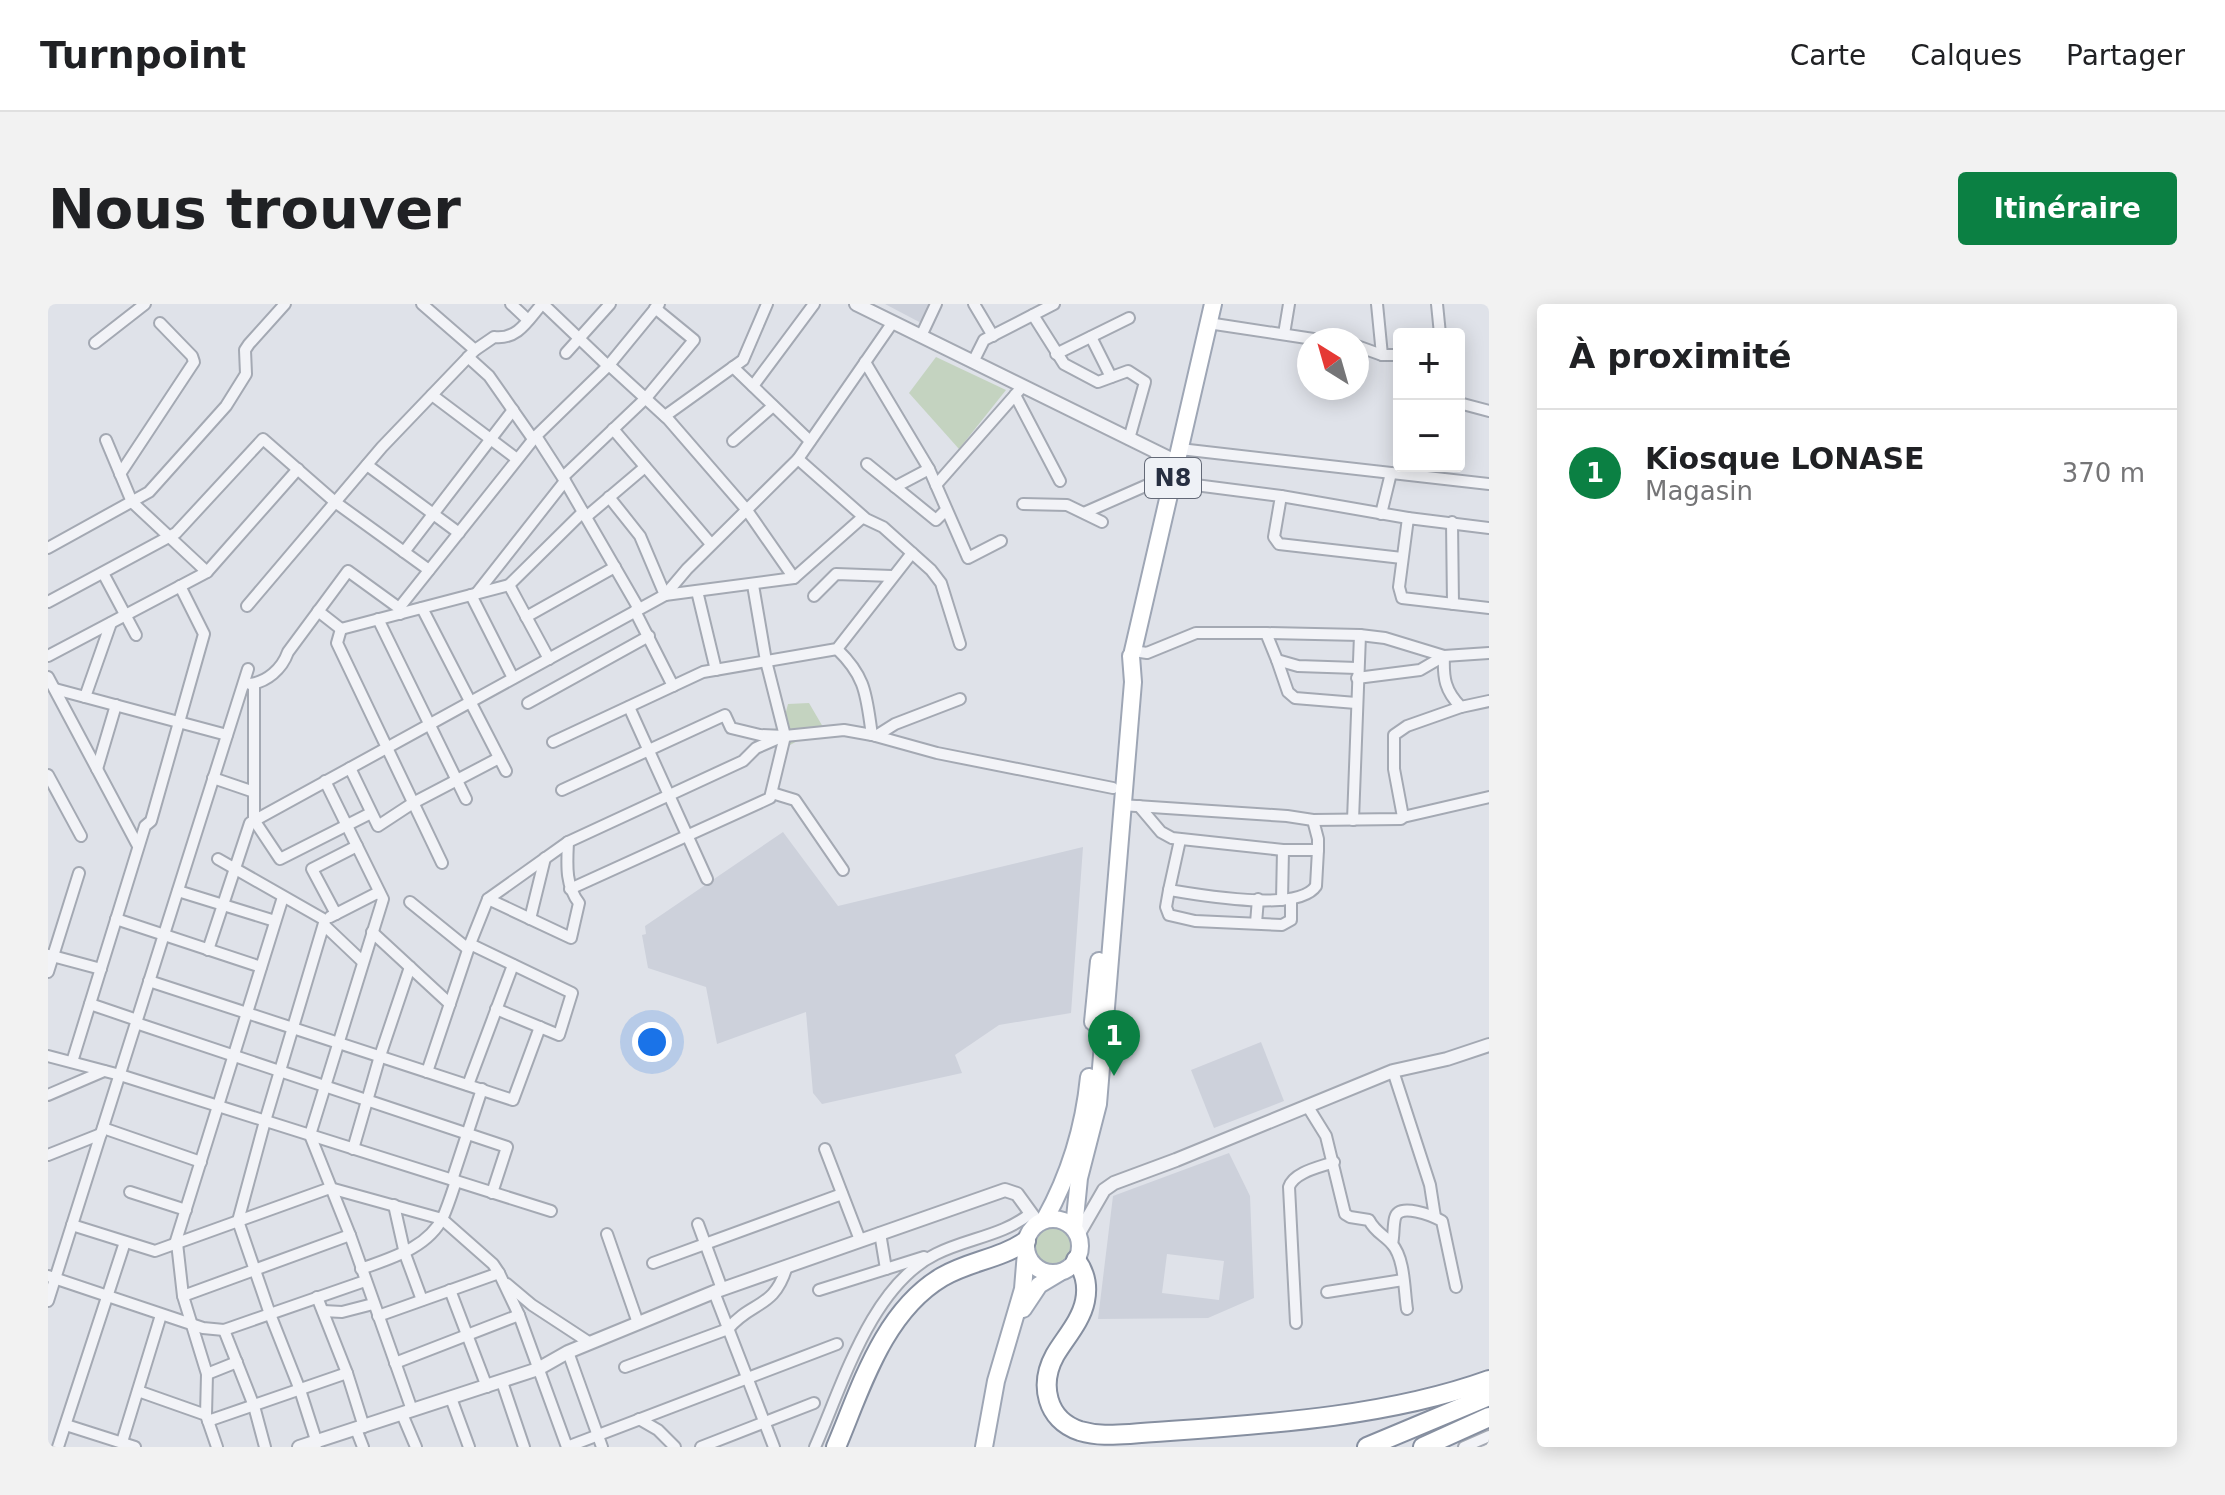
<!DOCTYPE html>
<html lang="fr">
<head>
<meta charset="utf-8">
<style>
  body { margin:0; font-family:"DejaVu Sans",sans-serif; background:#f2f2f2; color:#202124 }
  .controls { position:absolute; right:24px; top:24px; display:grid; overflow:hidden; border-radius:8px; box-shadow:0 4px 20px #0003 }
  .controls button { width:72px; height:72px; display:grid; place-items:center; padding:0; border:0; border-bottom:2px solid #e0e0e0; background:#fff; color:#202124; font:40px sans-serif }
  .compass { position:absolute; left:1249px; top:24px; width:72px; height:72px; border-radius:50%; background:#fff; box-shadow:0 4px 20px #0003; rotate:323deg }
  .you { position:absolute; left:604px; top:738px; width:28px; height:28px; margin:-20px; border:6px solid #fff; border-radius:50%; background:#1a73e8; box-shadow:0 0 0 12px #1a73e833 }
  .badge { display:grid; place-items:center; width:52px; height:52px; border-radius:50%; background:#0b8043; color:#fff; font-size:26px; font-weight:700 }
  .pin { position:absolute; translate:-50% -66px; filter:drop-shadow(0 2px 4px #0008) }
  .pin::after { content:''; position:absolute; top:42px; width:28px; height:24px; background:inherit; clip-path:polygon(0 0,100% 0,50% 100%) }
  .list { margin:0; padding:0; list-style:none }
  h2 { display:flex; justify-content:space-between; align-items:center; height:104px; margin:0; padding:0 32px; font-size:34px }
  h2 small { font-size:26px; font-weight:400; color:#757577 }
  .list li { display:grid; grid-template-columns:52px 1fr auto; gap:24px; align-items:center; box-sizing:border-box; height:128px; padding:0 32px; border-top:2px solid #e0e0e0 }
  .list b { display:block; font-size:30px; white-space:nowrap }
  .list p { margin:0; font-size:26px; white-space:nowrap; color:#757577 }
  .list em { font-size:26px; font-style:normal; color:#757577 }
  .map { position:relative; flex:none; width:1441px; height:1143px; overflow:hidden; border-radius:8px }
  header { display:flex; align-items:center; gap:48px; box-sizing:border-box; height:112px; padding:0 40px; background:#fff; border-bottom:2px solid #e0e0e0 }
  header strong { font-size:38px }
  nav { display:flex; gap:44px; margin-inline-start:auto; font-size:28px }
  .intro { display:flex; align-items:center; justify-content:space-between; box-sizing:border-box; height:192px; padding:0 48px }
  h1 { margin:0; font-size:56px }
  .button { padding:20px 36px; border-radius:8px; background:#0b8043; color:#fff; font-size:28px; font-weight:700 }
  main { display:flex; gap:48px; padding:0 48px }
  aside { flex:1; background:#fff; border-radius:8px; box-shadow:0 4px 20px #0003 }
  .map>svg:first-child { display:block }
  .built { fill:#cdd1db; fill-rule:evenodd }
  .green { fill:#c4d3c0 }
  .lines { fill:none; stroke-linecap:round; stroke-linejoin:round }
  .minor-casing { stroke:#a4a9b3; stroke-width:14 }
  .tertiary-casing { stroke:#a4a9b3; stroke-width:16 }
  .primary-casing { stroke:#9ea6b5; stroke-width:20 }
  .motorway-casing { stroke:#868fa0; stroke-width:22 }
  .minor { stroke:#f2f3f7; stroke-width:10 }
  .tertiary { stroke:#f2f3f7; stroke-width:12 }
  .primary { stroke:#fff; stroke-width:16 }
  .motorway { stroke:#fff; stroke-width:18 }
  .labels { text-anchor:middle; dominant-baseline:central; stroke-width:8; stroke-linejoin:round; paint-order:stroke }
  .shield { fill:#eef1f6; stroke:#636977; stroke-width:2 }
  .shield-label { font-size:24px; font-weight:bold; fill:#272f41 }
</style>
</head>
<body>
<header>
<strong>Turnpoint</strong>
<nav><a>Carte</a><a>Calques</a><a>Partager</a></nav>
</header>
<div class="intro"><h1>Nous trouver</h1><a class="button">Itinéraire</a></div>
<main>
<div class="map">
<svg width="1441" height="1143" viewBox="0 0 1441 1143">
  <rect width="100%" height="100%" fill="#dfe2e9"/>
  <g class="built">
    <path d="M 837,0 L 884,0 L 875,20 Z"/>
    <path d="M 735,528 L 790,602 L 1035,543 L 1023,709 L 951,721 L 907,751 L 914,769 L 774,800 L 765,789 L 758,708 L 669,740 L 658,683 L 600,664 L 594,631 L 598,630 L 597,622 Z"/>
    <path d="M 1213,738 L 1236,797 L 1166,824 L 1143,766 Z"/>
    <path d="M 1181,849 L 1202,892 L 1206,994 L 1160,1014 L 1050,1015 L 1065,892 ZM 1119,950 L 1176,957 L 1171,996 L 1114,989 Z"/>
  </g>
  <g class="green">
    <path d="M 888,53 L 958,86 L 911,145 L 861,89 Z"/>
    <path d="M 761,399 L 775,423 L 742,441 L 729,436 L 724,427 L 735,419 L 740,400 Z"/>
    <circle cx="1005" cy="942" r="23"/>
  </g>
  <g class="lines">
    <defs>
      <g id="minor">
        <path d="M 374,0 L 427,46"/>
        <path d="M 463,0 L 480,16"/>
        <path d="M 495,0 L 560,62"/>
        <path d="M 926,0 L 945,32"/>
        <path d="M 1329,0 L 1334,51"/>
        <path d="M 1389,0 L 1392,30"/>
        <path d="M 985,11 L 1016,60 L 1050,78 L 1080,67 L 1097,78 L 1081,135"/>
        <path d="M 1160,19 L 1272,36"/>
        <path d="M 1236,30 L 1241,0"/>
        <path d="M 873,32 L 888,0"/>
        <path d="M 1043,33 L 1063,73"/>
        <path d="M 47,39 L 97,0"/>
        <path d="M 1309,42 L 1334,51 L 1351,51"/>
        <path d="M 518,49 L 562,0"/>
        <path d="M 1008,50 L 1081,14"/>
        <path d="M 420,53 L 441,72 L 485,135"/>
        <path d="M 817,58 L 881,165 L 920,254 L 953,237"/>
        <path d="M 925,58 L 936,36 L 1006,0"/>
        <path d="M 561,61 L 620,115 L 698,205 L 746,274"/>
        <path d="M 685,63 L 762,137"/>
        <path d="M 705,82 L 766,0"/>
        <path d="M 384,91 L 469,155"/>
        <path d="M 967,91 L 1012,177"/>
        <path d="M 1411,99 L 1441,107"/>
        <path d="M 617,112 L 695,56 L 719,0"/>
        <path d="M 565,125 L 663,240"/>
        <path d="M 488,132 L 517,177 L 591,305"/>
        <path d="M 58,136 L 84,198 L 159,268"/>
        <path d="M 685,137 L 725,102"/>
        <path d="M 1132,145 L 1441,180"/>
        <path d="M 750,155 L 818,215 L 835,223 L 883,266 L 893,279 L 912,340"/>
        <path d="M 819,160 L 888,216 L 898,206"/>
        <path d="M 319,161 L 411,229"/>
        <path d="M 72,170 L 146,58 L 144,52 L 112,19"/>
        <path d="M 515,173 L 598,94 L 646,36 L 607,4"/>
        <path d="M 1124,178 L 1233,192 L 1226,233 L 1231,240 L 1354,254"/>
        <path d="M 888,181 L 975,82"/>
        <path d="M 847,183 L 881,165"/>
        <path d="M 1233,192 L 1360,214"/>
        <path d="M 561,193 L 592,232 L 617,291"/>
        <path d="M 975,200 L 1019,201 L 1054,218"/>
        <path d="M 1038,208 L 1104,179 L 1109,148"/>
        <path d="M 1333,210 L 1343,169"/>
        <path d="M 538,213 L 597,163"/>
        <path d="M 1404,218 L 1405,300"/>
        <path d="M 1441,224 L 1360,214 L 1351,283 L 1354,294 L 1441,304"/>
        <path d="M 0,244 L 101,188 L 178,102 L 198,70 L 197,46 L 201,40 L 237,0"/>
        <path d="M 356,248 L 465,106"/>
        <path d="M 55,269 L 88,331"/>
        <path d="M 461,281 L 501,355"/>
        <path d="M 649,287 L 668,366"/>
        <path d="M 428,290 L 517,177"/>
        <path d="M 423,291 L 465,374"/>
        <path d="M 617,291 L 639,265 L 750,155 L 845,18"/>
        <path d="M 766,292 L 788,270 L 844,272"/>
        <path d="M 0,298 L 128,229 L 215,135 L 287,198 L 381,266"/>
        <path d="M 199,302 L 334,143 L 427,46 L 446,33 C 470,36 480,16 494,0"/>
        <path d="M 351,304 L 488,132 L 561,61 L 611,0"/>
        <path d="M 374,304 L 458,467"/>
        <path d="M 270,307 L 293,325"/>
        <path d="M 587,307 L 625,382"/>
        <path d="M 478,313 L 567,263"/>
        <path d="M 330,315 L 418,495"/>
        <path d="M 293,325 L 461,281 L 535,208"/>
        <path d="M 293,325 L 289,339 L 394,559"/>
        <path d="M 1218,329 L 1229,356 L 1250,362 L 1309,364"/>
        <path d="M 789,345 C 819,374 818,392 824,431"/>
        <path d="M 1085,347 L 1099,349 L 1148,329 L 1218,329 L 1312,331 L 1337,334 L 1396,352 L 1441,349"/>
        <path d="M 0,352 L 159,268 L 250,165"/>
        <path d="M 1396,352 C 1395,374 1397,387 1413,403 L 1441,397"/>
        <path d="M 1229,356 L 1240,388 L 1247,394 L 1308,399"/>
        <path d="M 0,373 L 90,542"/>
        <path d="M 1309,374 L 1372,366 L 1396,352"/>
        <path d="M 202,380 C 219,378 234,365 240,348 L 300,267 L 351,304 L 352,310"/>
        <path d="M 206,380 L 206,516 L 232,555 L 323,509"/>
        <path d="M 7,385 L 179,431"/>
        <path d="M 37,393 L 63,319"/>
        <path d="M 480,399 L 601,332"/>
        <path d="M 581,403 L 659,575"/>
        <path d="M 828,432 L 847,420 L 912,395"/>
        <path d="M 505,438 L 655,368 L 789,345 L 864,249"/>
        <path d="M 302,464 L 330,522 L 365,499 L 451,454"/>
        <path d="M 49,465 L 68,401"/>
        <path d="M 0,471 L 33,532"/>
        <path d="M 165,474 L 206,488"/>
        <path d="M 277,477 L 335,595 L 262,831 L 302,931 L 364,1106"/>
        <path d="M 514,486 L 677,411 L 683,424 L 712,431 L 737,432 L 796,426 L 824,431 L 889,449 L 1065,484"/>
        <path d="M 724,489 L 747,496 L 795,566"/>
        <path d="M 1073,501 L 1239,512 L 1265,516 L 1353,515 L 1355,513 L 1346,465 L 1346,431 L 1359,422 L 1413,403"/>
        <path d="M 1091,502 L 1113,528 L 1124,534 L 1235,546 L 1270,546 L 1270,535 L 1265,516"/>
        <path d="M 1355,513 L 1441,493"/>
        <path d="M 1305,516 L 1312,331"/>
        <path d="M 1132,536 L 1121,586 C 1151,591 1250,609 1268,582 L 1270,546"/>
        <path d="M 170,555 L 277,616"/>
        <path d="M 522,585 L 722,494 L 737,432 L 718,357 L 705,281"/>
        <path d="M 1121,586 L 1118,603 L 1121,611 L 1147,617 L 1234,621 L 1243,616 L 1243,595"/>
        <path d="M 130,587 L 227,617"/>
        <path d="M 440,595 L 523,634 L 531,599 C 517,581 519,560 520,538"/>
        <path d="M 1234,596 L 1235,546"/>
        <path d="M 362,598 L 420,645"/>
        <path d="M 288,610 L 264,565 L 309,542"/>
        <path d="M 282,613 L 331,588"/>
        <path d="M 68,615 L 213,663"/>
        <path d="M 482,615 L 497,554"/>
        <path d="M 1208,619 L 1210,595"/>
        <path d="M 276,621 L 315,658"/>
        <path d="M 324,628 L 402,700"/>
        <path d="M 422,640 L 524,689 L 511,731 L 448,705"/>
        <path d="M 160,646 L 202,519 L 617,291 L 746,274 L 815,213"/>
        <path d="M 1,651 L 53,665"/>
        <path d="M 0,668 L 31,569"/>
        <path d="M 101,677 L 465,796 L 492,723"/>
        <path d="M 42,700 L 89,716"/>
        <path d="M 88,719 L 459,843 L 444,889"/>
        <path d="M 0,752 L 72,771 L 503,907"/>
        <path d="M 24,758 L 97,522 L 103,517 L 156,330 L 132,282"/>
        <path d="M 1345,767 L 1382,881 L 1387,913"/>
        <path d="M 379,768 L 422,640 L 440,595 L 520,538 L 695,457 L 708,444 L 731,434"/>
        <path d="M 420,781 L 465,661"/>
        <path d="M 0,791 L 56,767"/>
        <path d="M 1260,803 L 1278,832 L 1297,910 L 1302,913 L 1321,916 C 1327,928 1336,931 1344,940 C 1357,955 1356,986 1359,1005"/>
        <path d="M 55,824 L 153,858"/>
        <path d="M 305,845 L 332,752 L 362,663"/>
        <path d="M 777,845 L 812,936"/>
        <path d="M 0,851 L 53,830"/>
        <path d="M 404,876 L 434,785"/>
        <path d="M 82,888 L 138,906"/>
        <path d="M 346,901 L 357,950 L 374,996"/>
        <path d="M 650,920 L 674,985"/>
        <path d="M 24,921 L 107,947 L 282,884 L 394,915 L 445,960 L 451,969 L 330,1012"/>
        <path d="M 832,929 L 838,965"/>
        <path d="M 559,930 L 590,1019"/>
        <path d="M 129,939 L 135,992 L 302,931"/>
        <path d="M 127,940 L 235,593"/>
        <path d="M 1344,940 C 1346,932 1345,922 1347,914 C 1351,898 1385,912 1394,917 L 1408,983"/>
        <path d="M 605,959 L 794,890"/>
        <path d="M 313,965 C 343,954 380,944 395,913 C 400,902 404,889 408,877"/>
        <path d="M 451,969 L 471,1011 L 519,1143"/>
        <path d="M 0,972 L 155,1024 L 176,1026 L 317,977"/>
        <path d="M 459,980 L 484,1001 L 542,1039"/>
        <path d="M 402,986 L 439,1083"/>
        <path d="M 771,986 L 876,953"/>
        <path d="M 666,988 L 726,1143"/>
        <path d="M 1279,988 L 1355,976"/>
        <path d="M 135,992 L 159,1070 L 158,1111"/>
        <path d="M 269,993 L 299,1069 L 316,1123"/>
        <path d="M 0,997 L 200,365"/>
        <path d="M 275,1007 L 294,1008 L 325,1000"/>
        <path d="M 1248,1019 L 1241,883 C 1246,868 1272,863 1286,858"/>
        <path d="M 176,1026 L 206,1102 L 217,1143"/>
        <path d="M 520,1048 L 554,1143"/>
        <path d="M 347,1059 L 471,1011"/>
        <path d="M 577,1063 L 680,1025 C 704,996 726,1006 739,962"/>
        <path d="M 159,1070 L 189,1058"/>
        <path d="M 454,1078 L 476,1143"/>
        <path d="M 90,1087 L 158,1111 L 169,1143"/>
        <path d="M 403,1094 L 421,1143"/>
        <path d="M 354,1110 L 368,1143"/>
        <path d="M 591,1115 L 610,1126 L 627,1143"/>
        <path d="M 160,1117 L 299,1069"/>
        <path d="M 18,1121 L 87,1143"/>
        <path d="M 308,1125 L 315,1143"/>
        <path d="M 74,1138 L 113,1011"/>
        <path d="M 269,1139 L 252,1086 L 222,1010 L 190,917 L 217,817 L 277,616"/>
        <path d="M 10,1143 L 77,938"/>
        <path d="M 519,1143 L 789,1040"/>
        <path d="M 653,1143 L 766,1099"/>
        <path d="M 767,1143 C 795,1080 823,982 888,950 C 920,934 955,932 983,909"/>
        <path d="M 1416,1143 L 1441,1132"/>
      </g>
      <g id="tertiary">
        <path d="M 808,0 L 1129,158"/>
        <path d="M 1030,931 L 1056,886 L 1066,879 L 1128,856 L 1345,767 L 1399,755 L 1441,741"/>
        <path d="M 251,1143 L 490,1065 L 520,1048 L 666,988 L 957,886 L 969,890 L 990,919"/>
      </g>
      <g id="primary">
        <path d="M 1085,347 L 1165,0"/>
        <path d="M 1045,718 L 1051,657"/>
        <circle cx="1005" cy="942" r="27"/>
        <path d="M 997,915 C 1022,870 1036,824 1041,773"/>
        <path d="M 1026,924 L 1031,874 L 1050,800 L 1085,378 L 1083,352"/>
        <path d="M 975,1005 L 991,981 L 1011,969"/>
        <path d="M 936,1143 L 948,1077 L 975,985 L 978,948"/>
      </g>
      <g id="motorway">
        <path d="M 1028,956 C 1037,968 1040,982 1037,997 C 1033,1017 1017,1034 1007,1051 C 991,1080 998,1116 1032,1127 C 1049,1132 1065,1131 1082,1130 C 1199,1121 1330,1116 1441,1076"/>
        <path d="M 788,1143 C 813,1084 835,1008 894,973 C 921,957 952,955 978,937"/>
        <path d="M 1319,1143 L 1441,1092"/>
        <path d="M 1375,1143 L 1441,1113"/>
      </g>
    </defs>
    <use href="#minor" class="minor-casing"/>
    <use href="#tertiary" class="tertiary-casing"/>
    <use href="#primary" class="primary-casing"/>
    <use href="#motorway" class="motorway-casing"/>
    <use href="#minor" class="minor"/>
    <use href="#tertiary" class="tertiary"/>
    <use href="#primary" class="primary"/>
    <use href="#motorway" class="motorway"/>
  </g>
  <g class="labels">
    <rect class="shield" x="1097" y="154" width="56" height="40" rx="6"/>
    <g class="shield-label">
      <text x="1125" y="174">N8</text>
    </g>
  </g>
</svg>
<div class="controls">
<button>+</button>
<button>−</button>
</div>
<svg class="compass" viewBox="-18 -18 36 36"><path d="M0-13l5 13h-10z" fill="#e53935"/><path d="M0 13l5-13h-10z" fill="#757577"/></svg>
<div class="you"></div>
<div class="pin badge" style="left:1066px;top:772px">1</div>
</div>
<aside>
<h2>À proximité<small></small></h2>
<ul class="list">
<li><span class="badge">1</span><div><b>Kiosque LONASE</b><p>Magasin</p></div><em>370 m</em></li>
</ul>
</aside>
</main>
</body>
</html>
